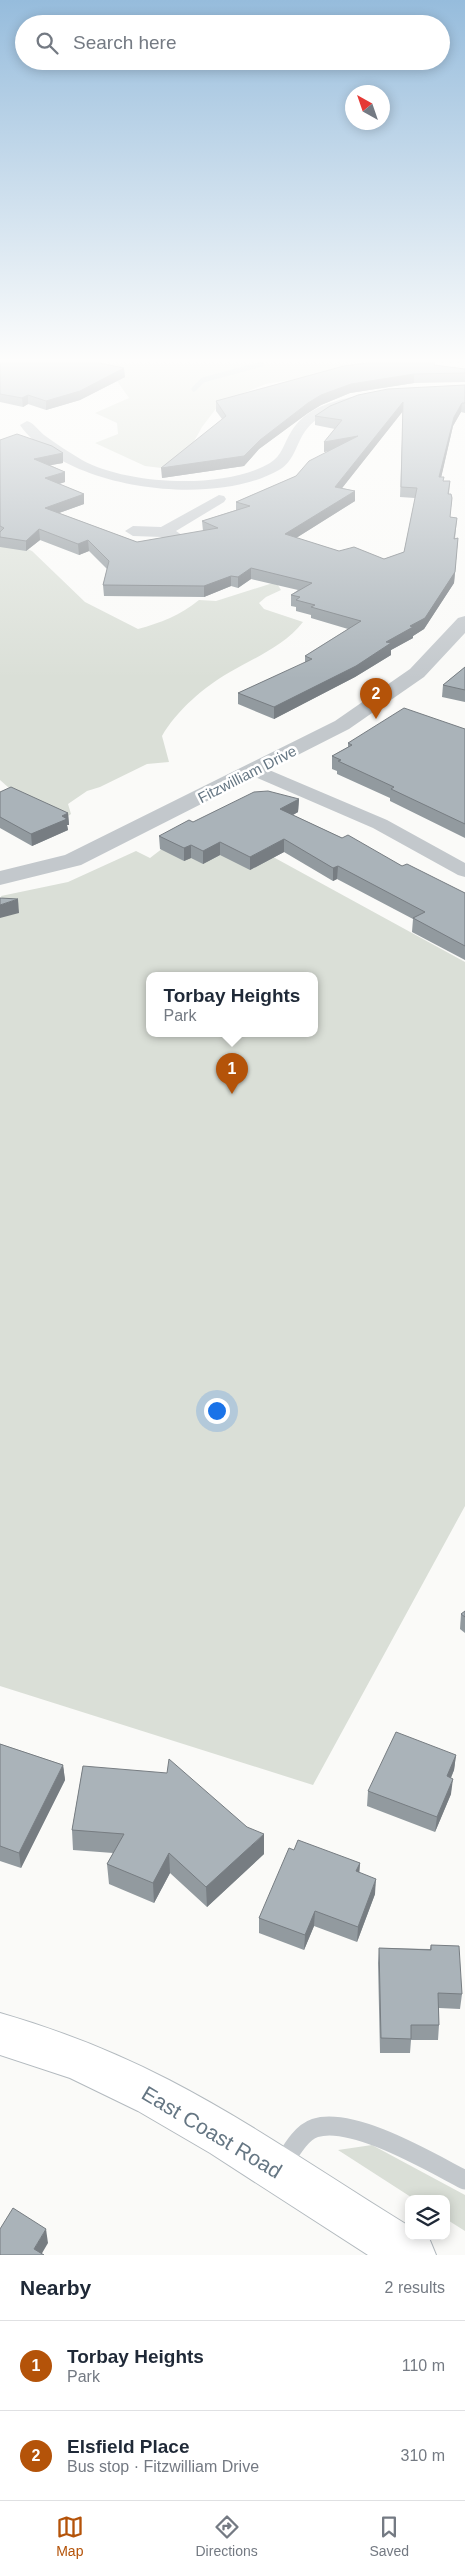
<!DOCTYPE html>
<html lang="en">
<head>
<meta charset="utf-8">
<style>
  body { margin:0; font-family:Helvetica,sans-serif; background:#f6f6f7; color:#1f2937 }
  .controls { position:absolute; right:15px; bottom:15px; display:grid; overflow:hidden; border-radius:10px; box-shadow:0 2px 12px #0003 }
  .controls button { width:45px; height:45px; display:grid; place-items:center; padding:0; border:0; border-bottom:1px solid #e0e1e3; background:#fff; color:#1f2937; font:25px sans-serif }
  .compass { position:absolute; left:345px; top:85px; width:45px; height:45px; border-radius:50%; background:#fff; box-shadow:0 2px 12px #0003; rotate:320deg }
  .you { position:absolute; left:216px; top:1410px; width:18px; height:18px; margin:-12px; border:4px solid #fff; border-radius:50%; background:#1a73e8; box-shadow:0 0 0 8px #1a73e833 }
  .badge { display:grid; place-items:center; width:32px; height:32px; border-radius:50%; background:#b45309; color:#fff; font-size:16px; font-weight:700 }
  .pin { position:absolute; translate:-50% -41px; filter:drop-shadow(0 1px 2px #0008) }
  .pin::after { content:''; position:absolute; top:26px; width:18px; height:15px; background:inherit; clip-path:polygon(0 0,100% 0,50% 100%) }
  .popup { position:absolute; left:146px; top:972px; width:172px; height:65px; box-sizing:border-box; display:grid; place-content:center; border-radius:10px; background:#fff; filter:drop-shadow(0 1px 4px #0005); font-size:16px; white-space:nowrap; color:#747a83 }
  .popup b { font-size:19px; color:#1f2937 }
  .popup::after { content:''; position:absolute; left:50%; top:100%; margin-left:-10px; border:10px solid transparent; border-top-color:#fff }
  .list { margin:0; padding:0; list-style:none }
  h2 { display:flex; justify-content:space-between; align-items:center; height:65px; margin:0; padding:0 20px; font-size:21px }
  h2 small { font-size:16px; font-weight:400; color:#747a83 }
  .list li { display:grid; grid-template-columns:32px 1fr auto; gap:15px; align-items:center; box-sizing:border-box; height:90px; padding:0 20px; border-top:1px solid #e0e1e3 }
  .list b { display:block; font-size:19px; white-space:nowrap }
  .list p { margin:0; font-size:16px; white-space:nowrap; color:#747a83 }
  .list em { font-size:16px; font-style:normal; color:#747a83 }
  .icon { flex:none; width:28px; height:28px; fill:none; stroke:currentColor; stroke-width:2; stroke-linecap:round; stroke-linejoin:round }
  .map { position:relative; flex:none; width:465px; height:2255px; overflow:hidden }
  .search { position:absolute; background:#fff; box-shadow:0 2px 12px #0003; left:15px; right:15px; top:15px; height:55px; display:flex; align-items:center; gap:12px; box-sizing:border-box; padding:0 18px; border-radius:28px; color:#747a83; font-size:19px }
  .sheet { height:245px; background:#fff }
  nav { display:flex; justify-content:space-around; align-items:center; box-sizing:border-box; height:70px; border-top:1px solid #e0e1e3; background:#fff; font-size:14px; color:#747a83 }
  nav a { display:grid; justify-items:center; gap:2px }
  nav .on { color:#b45309 }
  .map>svg:first-child { display:block }
  .green { fill:#dadfd7; fill-rule:evenodd }
  .lines { fill:none; stroke-linecap:round; stroke-linejoin:round }
  .stream { stroke:#bbc7cb; stroke-width:5 }
  .secondary-casing { stroke:#b3babf; stroke-width:2 }
  .service { stroke:#c3c8cc; stroke-width:19 }
  .minor { fill:#c3c8cc; fill-rule:evenodd }
  .tertiary { fill:#c3c8cc; fill-rule:evenodd }
  .secondary { fill:#fff; fill-rule:evenodd }
  .wall { fill:#929a9f; fill-rule:evenodd }
  .shaded-wall { fill:#777d82 }
  .building { fill:#aab3b9; stroke:#777d82; fill-rule:evenodd }
  .labels { text-anchor:middle; dominant-baseline:central; stroke-width:5; stroke-linejoin:round; paint-order:stroke }
  .far-street-label { font-size:15px; fill:#657683; stroke:#fff }
  .near-street-label { font-size:21px; fill:#657683; stroke:#fff }
</style>
</head>
<body>
<div class="map">
<svg width="465" height="2255" viewBox="0 0 465 2255">
  <rect width="100%" height="100%" fill="#fafaf8"/>
  <g class="green">
    <path d="M 93,363 L 365,363 L 361,368 L 266,384 L 221,402 L 202,427 L 178,470 L 145,466 L 95,443 L 118,434 L 117,423 L 95,413 L 129,398 L 117,381 L 79,374 Z"/>
    <path d="M 0,537 L 32,551 L 85,602 L 138,629 C 160,623 181,615 199,600 L 216,601 L 276,582 L 281,590 L 266,597 L 259,603 L 264,609 L 303,622 C 284,646 256,657 230,672 C 205,686 176,711 162,736 L 169,762 L 147,764 L 100,787 L 87,791 L 68,804 L 71,814 L 65,818 L 26,803 L 0,780 Z"/>
    <path d="M 202,818 L 465,962 L 465,1506 L 313,1785 L 0,1686 L 0,910 L 4,906 L 1,896 L 68,882 L 136,851 L 150,858 ZM 150,975 L 314,975 L 314,1033 L 150,1033 Z"/>
    <path d="M 372,2145 L 465,2195 L 465,2231 L 446,2219 L 446,2199 L 414,2199 L 338,2150 Z"/>
  </g>
  <g class="lines">
    <path class="stream" d="M 194,389 L 203,380 L 262,364"/>
    <defs>
      <path id="secondary" d="M 0,2013 C 59,2030 115,2052 169,2080 C 252,2123 329,2177 409,2226 L 409,2236 L 429,2238 L 436,2255 L 368,2255 L 210,2153 L 138,2111 L 70,2078 L 0,2055 Z"/>
    </defs>
    <use href="#secondary" class="secondary-casing"/>
    <path class="service" d="M 282,2165 C 290,2153 300,2133 315,2128 C 353,2116 430,2162 465,2180"/>
    <g class="minor">
      <path d="M 351,397 L 358,401 L 356,404 C 338,409 318,414 306,430 C 296,443 295,461 279,470 C 213,508 65,490 20,425 L 27,421 C 34,423 38,430 44,435 C 56,444 69,452 82,460 C 127,485 225,490 270,463 C 282,456 284,443 291,432 C 304,410 327,403 351,397 Z"/>
      <path d="M 219,495 L 224,496 L 226,499 L 224,502 L 176,531 L 185,537 L 182,540 L 177,542 L 162,537 L 133,536 L 125,531 L 133,526 L 161,527 Z"/>
      <path d="M 255,764 L 387,820 L 465,863 L 465,877 L 458,875 L 373,828 L 248,774 L 245,770 L 248,766 Z"/>
    </g>
    <path class="tertiary" d="M 465,616 L 465,633 L 424,677 L 349,729 L 81,865 L 0,885 L 0,871 L 65,855 L 335,721 L 410,669 L 458,618 Z"/>
    <use href="#secondary" class="secondary"/>
  </g>
  <g class="wall">
    <path d="M 0,363 L 125,377 L 80,400 L 46,410 L 28,404 L 23,407 L 0,402 Z"/>
    <path d="M 434,365 L 465,369 L 465,382 L 414,383 L 350,393 L 321,405 L 308,413 L 259,449 L 244,466 L 162,478 L 222,419 L 216,411 L 216,401 Z"/>
    <path d="M 465,385 L 465,413 L 461,412 L 453,426 L 441,477 L 443,481 L 450,481 L 449,494 L 452,498 L 450,517 L 457,518 L 455,539 L 458,538 L 454,583 L 424,629 L 413,636 L 413,638 L 391,650 L 391,655 L 355,677 L 274,719 L 238,704 L 238,693 L 305,663 L 305,656 L 348,629 L 311,618 L 311,615 L 296,611 L 296,607 L 291,606 L 291,595 L 298,590 L 251,579 L 238,588 L 231,586 L 204,597 L 104,596 L 103,585 L 107,569 L 89,551 L 79,555 L 40,540 L 26,551 L 0,547 L 0,440 L 63,453 L 63,463 L 50,465 L 65,472 L 65,482 L 59,484 L 84,494 L 84,504 L 59,513 L 137,542 L 203,531 L 202,521 L 236,510 L 236,502 L 296,476 L 328,451 L 324,452 L 324,442 L 335,429 L 315,425 L 315,416 ZM 403,411 L 400,497 L 415,498 L 404,552 L 384,559 L 339,551 L 296,538 L 355,501 L 355,491 L 342,488 Z"/>
    <path d="M 465,667 L 465,702 L 442,697 L 443,685 Z"/>
    <path d="M 465,729 L 465,838 L 390,801 L 390,798 L 337,774 L 337,771 L 332,769 L 332,756 L 348,747 L 348,743 Z"/>
    <path d="M 0,792 L 68,813 L 69,825 L 67,825 L 68,830 L 32,846 L 0,828 Z"/>
    <path d="M 299,799 L 298,812 L 293,815 L 402,866 L 465,893 L 465,960 L 412,932 L 413,919 L 337,879 L 333,881 L 284,852 L 250,870 L 220,855 L 203,864 L 191,858 L 184,861 L 160,849 L 159,836 Z"/>
    <path d="M 465,1611 L 465,1633 L 460,1629 L 461,1614 Z"/>
    <path d="M 0,1744 L 63,1765 L 65,1780 L 21,1868 L 0,1861 Z"/>
    <path d="M 456,1755 L 454,1770 L 451,1778 L 451,1794 L 435,1832 L 367,1806 L 368,1791 Z"/>
    <path d="M 83,1766 L 264,1854 L 207,1907 L 170,1873 L 154,1903 L 109,1884 L 107,1864 L 113,1853 L 73,1850 L 72,1830 Z"/>
    <path d="M 294,1850 L 360,1863 L 359,1872 L 375,1894 L 357,1942 L 314,1926 L 304,1950 L 259,1933 L 259,1918 Z"/>
    <path d="M 431,1945 L 462,1994 L 460,2009 L 439,2008 L 439,2025 L 438,2040 L 411,2040 L 410,2053 L 380,2053 L 378,1963 L 379,1948 L 430,1949 Z"/>
  </g>
  <g class="shaded-wall">
    <path d="M 124,368 L 125,377 L 80,400 L 46,410 L 46,401 Z"/>
    <path d="M 414,374 L 414,383 L 350,393 L 321,405 L 308,413 L 259,449 L 244,466 L 162,478 L 161,468 L 260,440 L 308,403 L 321,395 L 351,384 Z"/>
    <path d="M 28,395 L 28,404 L 23,407 L 22,398 Z"/>
    <path d="M 403,402 L 403,411 L 335,497 L 335,487 Z"/>
    <path d="M 462,403 L 461,412 L 453,426 L 439,487 L 439,477 L 454,417 Z"/>
    <path d="M 358,436 L 357,445 L 324,452 L 324,442 Z"/>
    <path d="M 63,453 L 63,463 L 35,468 L 34,459 Z"/>
    <path d="M 65,472 L 65,482 L 46,488 L 45,478 Z"/>
    <path d="M 355,491 L 355,501 L 285,545 L 285,534 Z"/>
    <path d="M 84,494 L 84,504 L 45,518 L 45,508 Z"/>
    <path d="M 39,529 L 40,540 L 26,551 L 26,541 Z"/>
    <path d="M 88,540 L 89,551 L 79,555 L 78,544 Z"/>
    <path d="M 251,568 L 251,579 L 238,588 L 238,577 Z"/>
    <path d="M 455,572 L 454,583 L 424,629 L 413,636 L 413,638 L 391,650 L 391,655 L 355,677 L 274,719 L 274,707 L 386,642 L 410,626 Z"/>
    <path d="M 231,576 L 231,586 L 204,597 L 204,586 Z"/>
    <path d="M 299,799 L 298,812 L 280,822 L 280,809 Z"/>
    <path d="M 68,813 L 69,825 L 67,825 L 68,830 L 32,846 L 31,834 L 62,816 Z"/>
    <path d="M 284,839 L 284,852 L 250,870 L 250,857 Z"/>
    <path d="M 220,842 L 220,855 L 203,864 L 203,851 Z"/>
    <path d="M 191,845 L 191,858 L 184,861 L 184,848 Z"/>
    <path d="M 338,866 L 337,879 L 333,881 L 333,868 Z"/>
    <path d="M 18,899 L 19,913 L 0,918 L 0,905 Z"/>
    <path d="M 456,1755 L 454,1770 L 445,1791 L 447,1776 Z"/>
    <path d="M 63,1765 L 65,1780 L 21,1868 L 19,1853 Z"/>
    <path d="M 453,1779 L 451,1794 L 435,1832 L 437,1817 Z"/>
    <path d="M 264,1834 L 264,1854 L 207,1907 L 206,1887 Z"/>
    <path d="M 169,1853 L 170,1873 L 154,1903 L 153,1883 Z"/>
    <path d="M 360,1863 L 359,1877 L 356,1871 Z"/>
    <path d="M 376,1879 L 375,1894 L 357,1942 L 358,1927 Z"/>
    <path d="M 315,1911 L 314,1926 L 304,1950 L 305,1935 Z"/>
    <path d="M 46,2229 L 48,2243 L 41,2255 L 34,2249 Z"/>
  </g>
  <g class="building">
    <path d="M 0,363 L 99,363 L 124,368 L 80,391 L 46,401 L 28,395 L 22,398 L 0,394 Z"/>
    <path d="M 368,363 L 434,363 L 434,365 L 465,369 L 465,373 L 414,374 L 351,384 L 321,395 L 308,403 L 260,440 L 244,456 L 161,468 L 226,416 L 216,401 L 344,366 Z"/>
    <path d="M 465,385 L 465,403 L 462,403 L 454,417 L 439,477 L 444,477 L 443,481 L 450,481 L 448,494 L 451,494 L 452,498 L 450,517 L 457,518 L 454,539 L 458,538 L 455,572 L 425,618 L 410,626 L 413,627 L 386,642 L 391,643 L 356,666 L 274,707 L 238,693 L 312,659 L 305,656 L 361,621 L 311,607 L 315,605 L 296,600 L 300,597 L 291,595 L 312,583 L 251,568 L 238,577 L 231,576 L 204,586 L 103,585 L 109,561 L 88,540 L 78,544 L 39,529 L 26,541 L 0,537 L 0,532 L 4,528 L 0,526 L 0,440 L 17,434 L 52,446 L 63,453 L 34,459 L 65,472 L 45,478 L 84,494 L 45,508 L 137,542 L 218,528 L 202,521 L 250,506 L 236,502 L 296,476 L 309,461 L 358,436 L 324,442 L 342,420 L 315,416 L 330,406 L 358,395 L 388,389 ZM 403,402 L 401,487 L 417,488 L 404,552 L 384,559 L 354,547 L 339,551 L 285,534 L 355,491 L 335,487 Z"/>
    <path d="M 465,667 L 465,690 L 443,685 Z"/>
    <path d="M 404,708 L 465,729 L 465,824 L 391,789 L 394,787 L 338,761 L 341,760 L 332,756 L 352,745 L 348,743 Z"/>
    <path d="M 11,787 L 68,813 L 62,816 L 67,819 L 31,834 L 0,817 L 0,792 Z"/>
    <path d="M 268,791 L 299,799 L 280,809 L 342,838 L 348,835 L 402,866 L 407,864 L 465,893 L 465,946 L 413,918 L 425,912 L 338,866 L 333,868 L 284,839 L 250,857 L 220,842 L 203,851 L 191,845 L 184,848 L 159,836 L 189,820 L 193,822 L 254,792 Z"/>
    <path d="M 0,898 L 18,899 L 0,905 Z"/>
    <path d="M 465,1611 L 465,1617 L 461,1614 Z"/>
    <path d="M 396,1732 L 456,1755 L 447,1776 L 453,1779 L 437,1817 L 368,1791 Z"/>
    <path d="M 0,1744 L 63,1765 L 19,1853 L 0,1846 Z"/>
    <path d="M 169,1759 L 247,1827 L 264,1834 L 206,1887 L 169,1853 L 153,1883 L 107,1864 L 124,1834 L 72,1830 L 83,1766 L 167,1773 Z"/>
    <path d="M 298,1840 L 360,1863 L 356,1871 L 376,1879 L 358,1927 L 315,1911 L 305,1935 L 259,1918 L 289,1848 L 294,1850 Z"/>
    <path d="M 431,1945 L 459,1946 L 462,1994 L 438,1993 L 439,2025 L 411,2025 L 411,2039 L 381,2038 L 379,1948 L 431,1950 Z"/>
    <path d="M 13,2208 L 46,2229 L 34,2249 L 44,2255 L 0,2255 L 0,2229 Z"/>
  </g>
  <linearGradient id="sky" x2="0" y2="1"><stop stop-color="#96bcdc"/><stop offset="0.53" stop-color="#fdfdfc"/><stop offset="1" stop-color="#fdfdfc" stop-opacity="0"/></linearGradient>
  <rect width="465" height="679" fill="url(#sky)"/>
  <g class="labels">
    <g class="far-street-label">
      <text transform="translate(247 774) rotate(-27)">Fitzwilliam Drive</text>
    </g>
    <g class="near-street-label">
      <text transform="translate(212 2132) rotate(31)">East Coast Road</text>
    </g>
  </g>
</svg>
<div class="controls">
<button><svg class="icon" aria-label="layers" viewBox="0 0 24 24"><path d="M12 4l9 5-9 5-9-5zM3 14l9 5 9-5"/></svg></button>
</div>
<svg class="compass" viewBox="-18 -18 36 36"><path d="M0-13l5 13h-10z" fill="#e53935"/><path d="M0 13l5-13h-10z" fill="#747a83"/></svg>
<div class="you"></div>
<div class="pin badge" style="left:232px;top:1094px">1</div>
<div class="popup"><b>Torbay Heights</b>Park</div>
<div class="pin badge" style="left:376px;top:719px">2</div>
<div class="search"><svg class="icon" aria-label="search" viewBox="0 0 24 24"><circle cx="10" cy="10" r="6"/><path d="M15 15l6 6"/></svg>Search here</div>
</div>
<section class="sheet">
<h2>Nearby<small>2 results</small></h2>
<ul class="list">
<li><span class="badge">1</span><div><b>Torbay Heights</b><p>Park</p></div><em>110 m</em></li>
<li><span class="badge">2</span><div><b>Elsfield Place</b><p>Bus stop · Fitzwilliam Drive</p></div><em>310 m</em></li>
</ul>
</section>
<nav>
<a class="on"><svg class="icon" aria-label="map" viewBox="0 0 24 24"><path d="M3 6l6-2 6 2 6-2v14l-6 2-6-2-6 2zM9 4v14M15 6v14"/></svg>Map</a>
<a><svg class="icon" aria-label="directions" viewBox="0 0 24 24"><path d="M12 3l9 9-9 9-9-9zM9 14v-3h6M13 9l2 2-2 2"/></svg>Directions</a>
<a><svg class="icon" aria-label="saved" viewBox="0 0 24 24"><path d="M7 4h10v16l-5-4-5 4z"/></svg>Saved</a>
</nav>
</body>
</html>
